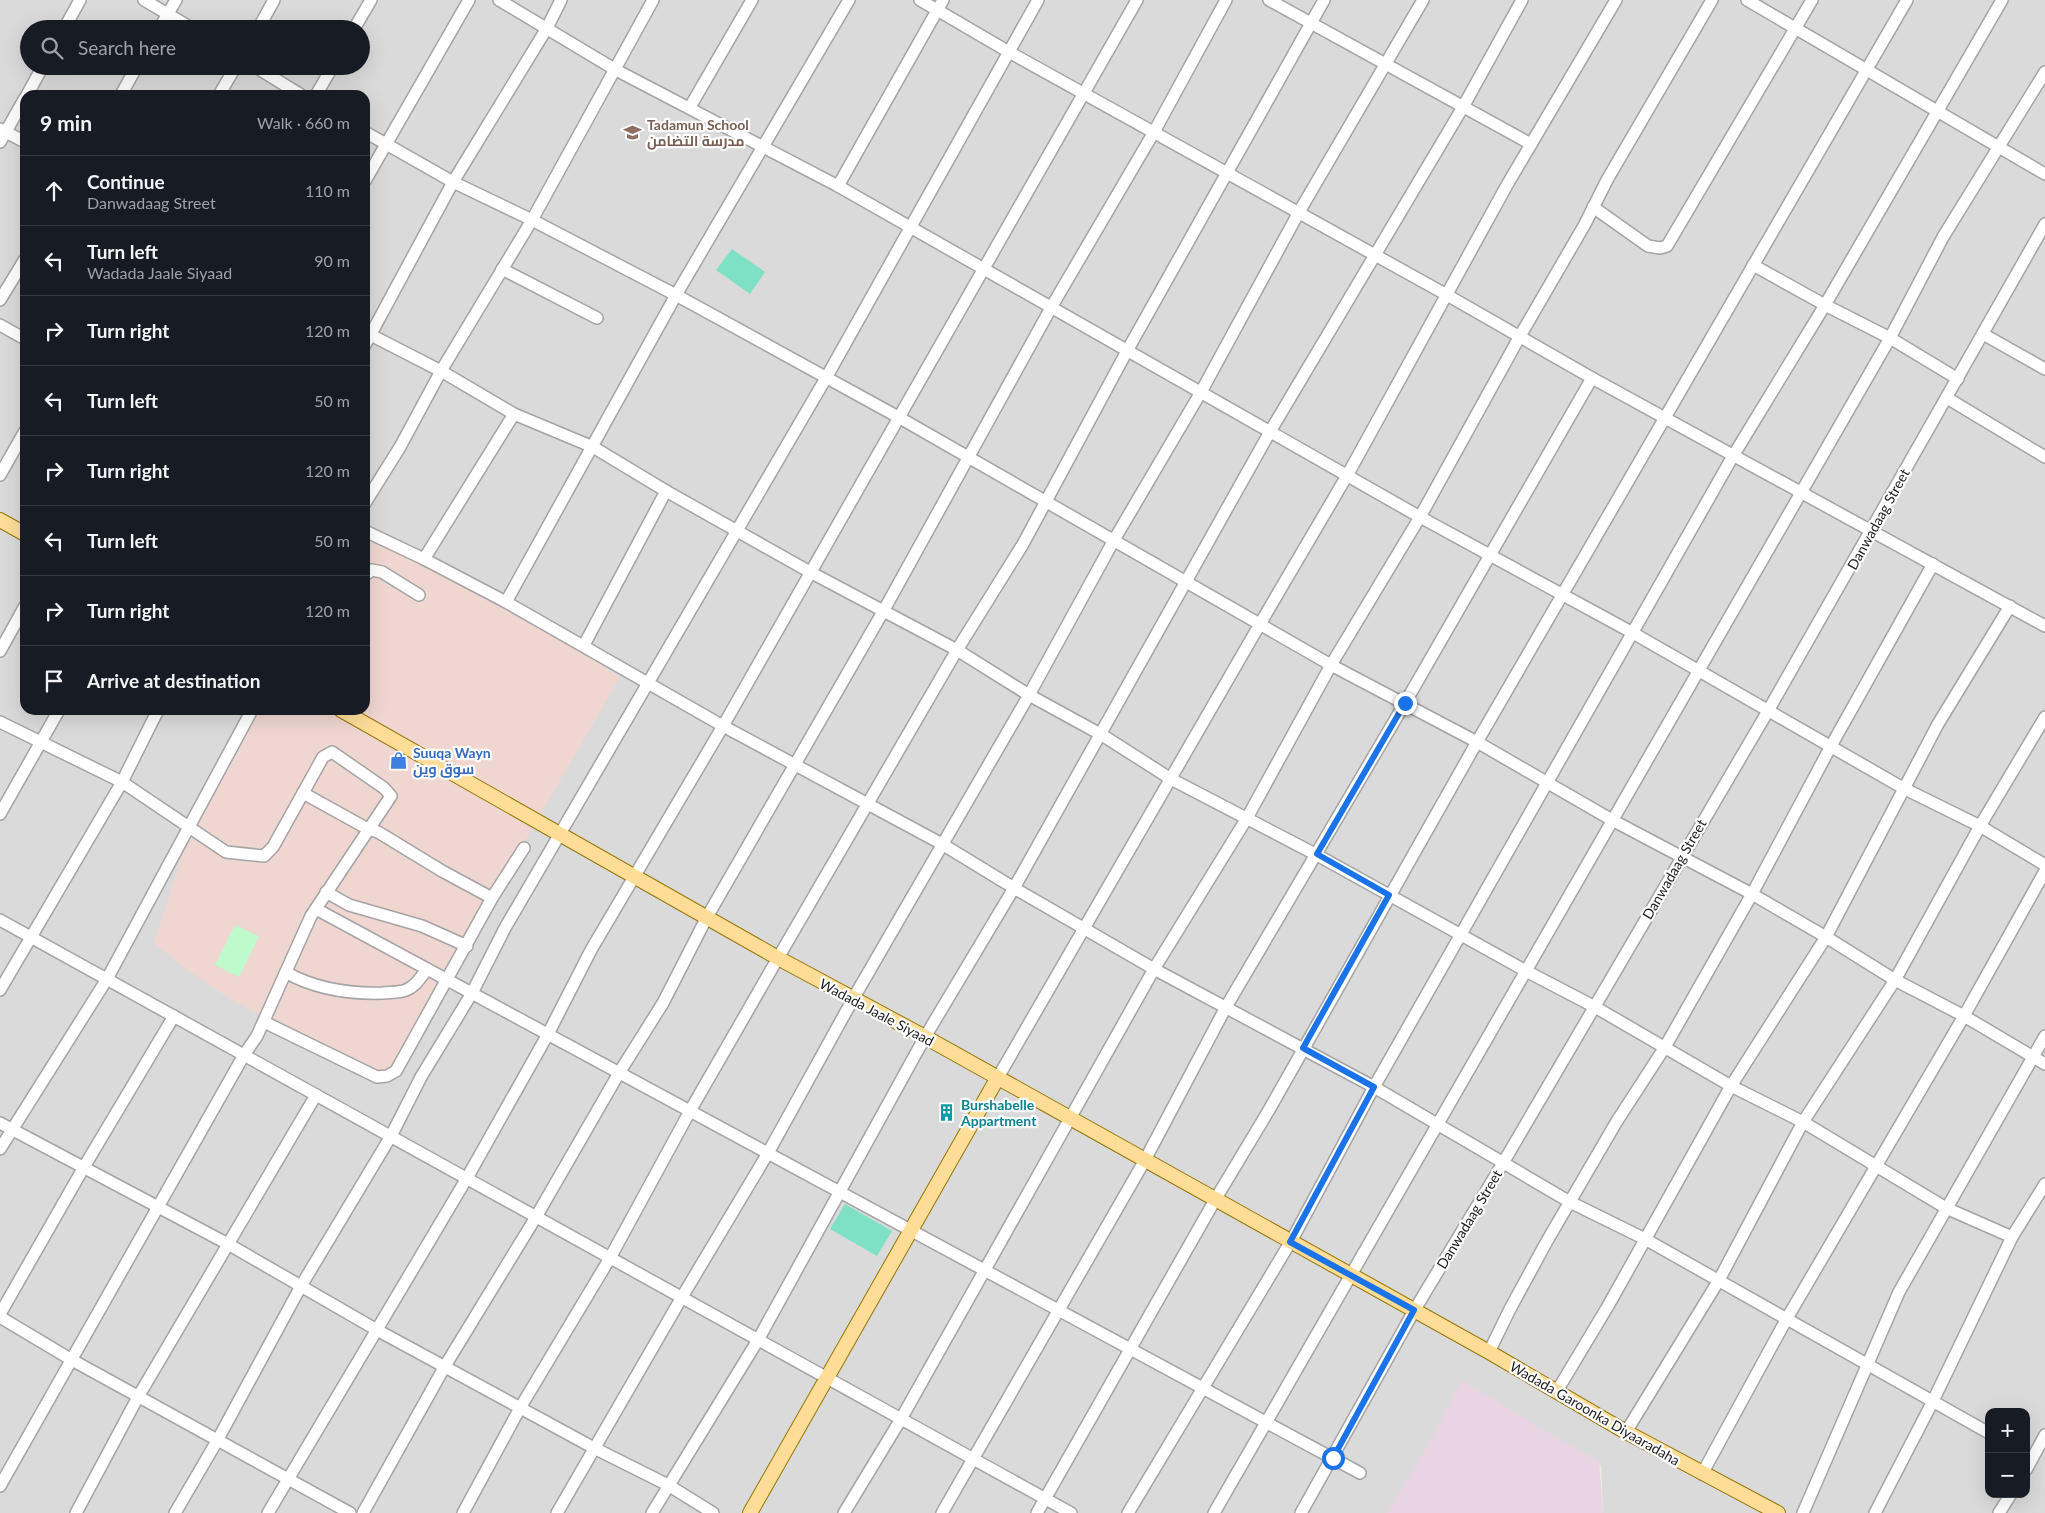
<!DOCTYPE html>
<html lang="en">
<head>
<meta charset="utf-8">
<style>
  body { margin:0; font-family:Lato,Cairo,sans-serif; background:#20242c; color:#f1f3f6 }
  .controls { position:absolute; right:15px; bottom:15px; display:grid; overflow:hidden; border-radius:10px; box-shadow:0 5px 20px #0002 }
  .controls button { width:45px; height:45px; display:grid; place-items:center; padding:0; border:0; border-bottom:1px solid #363941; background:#171b24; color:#f1f3f6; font:25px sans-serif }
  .stop { position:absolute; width:15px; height:15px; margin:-11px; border:4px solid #1a73e8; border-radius:50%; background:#fff }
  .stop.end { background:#1a73e8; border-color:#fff; box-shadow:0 1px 5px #0008 }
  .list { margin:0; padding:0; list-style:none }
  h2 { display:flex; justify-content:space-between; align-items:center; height:65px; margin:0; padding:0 20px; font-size:21px }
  h2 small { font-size:16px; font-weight:400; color:#9ea1a6 }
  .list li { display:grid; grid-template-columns:32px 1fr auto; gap:15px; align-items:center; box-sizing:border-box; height:70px; padding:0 20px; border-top:1px solid #363941 }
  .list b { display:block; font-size:19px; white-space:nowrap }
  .list p { margin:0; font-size:16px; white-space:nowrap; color:#9ea1a6 }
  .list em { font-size:16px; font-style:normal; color:#9ea1a6 }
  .icon { flex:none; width:28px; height:28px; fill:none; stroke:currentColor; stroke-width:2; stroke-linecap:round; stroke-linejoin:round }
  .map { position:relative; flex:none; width:2045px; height:1513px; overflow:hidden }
  .search { position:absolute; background:#171b24; box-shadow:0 5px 20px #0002; left:20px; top:20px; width:350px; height:55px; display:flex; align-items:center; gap:12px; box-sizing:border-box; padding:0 18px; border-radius:28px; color:#9ea1a6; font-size:19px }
  .panel { position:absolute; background:#171b24; box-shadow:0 5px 20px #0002; left:20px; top:90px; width:350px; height:625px; border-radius:15px }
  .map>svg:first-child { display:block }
  .residential { fill:#dbdada; fill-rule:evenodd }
  .commercial { fill:#f0d6d1 }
  .industrial { fill:#e8d4e2 }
  .park { fill:#befaca }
  .pitch { fill:#7ee0c5 }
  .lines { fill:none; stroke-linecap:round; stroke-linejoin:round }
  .minor-casing { stroke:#a4a4a4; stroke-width:14 }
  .major-casing { stroke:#967500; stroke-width:16 }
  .minor { stroke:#fff; stroke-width:11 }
  .major { stroke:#fedd99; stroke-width:14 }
  .route { stroke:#1a73e8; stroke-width:6 }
  .labels { text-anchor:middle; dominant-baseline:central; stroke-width:4.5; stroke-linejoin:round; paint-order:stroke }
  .education-label { font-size:14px; font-weight:bold; fill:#785e54; stroke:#fff; text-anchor:start }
  .street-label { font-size:14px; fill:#1d1d1d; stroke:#fff }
  .shop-label { font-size:14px; font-weight:bold; fill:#366cbe; stroke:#fff; text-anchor:start }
  .culture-label { font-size:14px; font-weight:bold; fill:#0d838f; stroke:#fff; text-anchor:start }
</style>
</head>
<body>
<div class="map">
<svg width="2045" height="1513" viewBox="0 0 2045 1513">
  <rect width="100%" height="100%" fill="#efece3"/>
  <path class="residential" d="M 0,0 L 2045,0 L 2045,1513 L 1603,1513 L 1601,1465 L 1392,1513 L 0,1513 ZM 29,29 L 361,29 L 361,66 L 29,66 ZM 25,95 L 365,95 L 365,710 L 25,710 ZM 1989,1412 L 2026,1412 L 2026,1494 L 1989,1494 Z"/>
  <path class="commercial" d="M 365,534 L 498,604 L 581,652 L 620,677 L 386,1080 L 230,999 L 185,968 L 154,943 L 193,821 L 255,710 L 365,710 Z"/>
  <path class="industrial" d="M 1462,1380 L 1550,1434 L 1599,1461 L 1603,1513 L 1387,1513 L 1433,1436 Z"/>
  <path class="park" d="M 235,925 L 259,936 L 239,977 L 215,965 Z"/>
  <g class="pitch">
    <path d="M 732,249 L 765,272 L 750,294 L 716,270 Z"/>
    <path d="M 845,1204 L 892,1231 L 877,1256 L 830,1229 Z"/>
  </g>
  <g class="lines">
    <defs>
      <g id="minor">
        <path d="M 144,0 L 193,29"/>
        <path d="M 499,0 L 616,70 L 838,186 L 1420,517 L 1633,633 L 1903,788 L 1980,826 L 2045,865"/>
        <path d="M 920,0 L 1009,52 L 1447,295 L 1592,378 L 2045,626"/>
        <path d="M 1269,0 L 1531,144"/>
        <path d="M 1747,0 L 2045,174"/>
        <path d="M 64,29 L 80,0"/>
        <path d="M 159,29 L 176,0"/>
        <path d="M 258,29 L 274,0"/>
        <path d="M 354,29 L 371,0"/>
        <path d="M 254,66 L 301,95"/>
        <path d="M 27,95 L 43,66"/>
        <path d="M 121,95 L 137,66"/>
        <path d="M 219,95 L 236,66"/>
        <path d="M 316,95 L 333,66"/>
        <path d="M 690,107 L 752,0"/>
        <path d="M 0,129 L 25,142"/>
        <path d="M 365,132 L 453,182 L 532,220 L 676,295 L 900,418 L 1331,665 L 1477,742 L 1612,820 L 1752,894 L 1826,937 L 1895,980 L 1964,1016 L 2045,1064"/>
        <path d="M 0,142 L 25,98"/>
        <path d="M 365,181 L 469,0"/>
        <path d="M 838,186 L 943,0"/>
        <path d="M 1593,207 L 1648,246 L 1660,248 L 1667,246 L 1812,0"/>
        <path d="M 1753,265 L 1825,305 L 1890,338 L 1958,379"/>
        <path d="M 502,269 L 597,318"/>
        <path d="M 0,300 L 25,259"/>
        <path d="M 0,325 L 25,339"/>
        <path d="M 365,332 L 441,371 L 514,414 L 593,447 L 666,491 L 810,572 L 957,650 L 1029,695 L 1102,735 L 1171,779 L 1317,855 L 1526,971 L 1595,1007 L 1731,1086 L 1803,1122 L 1946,1208 L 2012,1237"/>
        <path d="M 1983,334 L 2045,369"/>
        <path d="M 365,345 L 453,182 L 547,28 L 561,0"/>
        <path d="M 1947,398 L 2045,457"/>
        <path d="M 0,475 L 25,431"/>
        <path d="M 365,503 L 400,447 L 441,371 L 532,220 L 653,0"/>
        <path d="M 365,531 L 424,559 L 506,602 L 723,726 L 942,844 L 1014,888 L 1154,969 L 1374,1087 L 1570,1202 L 1645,1239 L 1989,1433"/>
        <path d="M 424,559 L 514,414"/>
        <path d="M 365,575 L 372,570 L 382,572 L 419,595"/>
        <path d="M 506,602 L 676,295 L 849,0"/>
        <path d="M 584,645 L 666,491"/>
        <path d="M 0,651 L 25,606"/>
        <path d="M 0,722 L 122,782 L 226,852 L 264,856 L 273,847 L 323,757 L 332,752 L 384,788 L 391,796 L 311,916 L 257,1036 L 244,1055 L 0,1486"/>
        <path d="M 303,793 L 368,829 L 378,832 L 442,871 L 492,898"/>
        <path d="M 0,814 L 59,710"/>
        <path d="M 326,892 L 349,905 L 422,926 L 467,946"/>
        <path d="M 316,909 L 1360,1473"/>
        <path d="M 0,920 L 1071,1513"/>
        <path d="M 287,973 C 316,989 350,994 383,993 C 390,992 399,993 406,990 C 416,986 421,977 427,969"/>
        <path d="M 0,990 L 122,782 L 158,710"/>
        <path d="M 264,1022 L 377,1077 L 387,1076 L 396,1071 L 492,898 L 524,848"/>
        <path d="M 997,1079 L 1260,624 L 1348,474 L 1507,185 L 1616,0"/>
        <path d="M 0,1123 L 228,1244 L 377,1330 L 594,1448 L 668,1485 L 713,1513"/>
        <path d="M 0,1149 L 107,979 L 252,710"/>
        <path d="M 0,1314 L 84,1167 L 174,1016"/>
        <path d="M 0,1317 L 72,1360 L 350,1513"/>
        <path d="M 1489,1352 L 1510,1309 L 1547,1241 L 1617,1121 L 1665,1047 L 1752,894 L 1831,746 L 1933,564"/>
        <path d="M 1557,1391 L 1608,1306 L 1731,1086 L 1826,937 L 1938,724 L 2010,606"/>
        <path d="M 1626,1432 L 1719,1280 L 1803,1122 L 1895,980 L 1980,826 L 2045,717"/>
        <path d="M 2026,1470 L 2045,1435"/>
        <path d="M 1702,1474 L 1786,1320 L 1964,1016 L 2045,871"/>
        <path d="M 76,1513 L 138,1397 L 316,1095"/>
        <path d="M 175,1513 L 217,1441 L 301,1286 L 391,1136 L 421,1077 L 472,993 L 505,928 L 826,378 L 1038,0"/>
        <path d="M 268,1513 L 467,1178 L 548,1034 L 591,950 L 723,726 L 1137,0"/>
        <path d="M 363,1513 L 445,1366 L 536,1217 L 619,1073 L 663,1003 L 707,917 L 884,610 L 1052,306 L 1154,132 L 1226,0"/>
        <path d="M 463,1513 L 520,1408 L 610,1258 L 690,1111 L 778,958 L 957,650 L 1023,544 L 1127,351 L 1324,0"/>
        <path d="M 557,1513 L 682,1297 L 768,1153 L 853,999 L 1029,695 L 1114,540 L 1201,392 L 1299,212 L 1423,0"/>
        <path d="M 652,1513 L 758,1340 L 925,1037 L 1014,888 L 1271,430 L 1463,107 L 1522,0"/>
        <path d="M 844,1513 L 901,1419 L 1154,969 L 1247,818 L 1331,665 L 1420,517 L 1520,336 L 1585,224 L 1607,180 L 1712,0"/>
        <path d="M 942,1513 L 1145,1160 L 1226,1007 L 1405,703 L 1592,378"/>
        <path d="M 1037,1513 L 1215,1200 L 1269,1110 L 1477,742 L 1907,0"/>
        <path d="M 1128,1513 L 1294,1236 L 1374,1087 L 1733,456 L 1825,305 L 2002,0"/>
        <path d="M 1214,1513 L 1890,338 L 1943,237 L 2045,72"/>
        <path d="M 1301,1513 L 1414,1311 L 1503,1163 L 1768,711 L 2045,224"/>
        <path d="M 1803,1513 L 1899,1292 L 2045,1036"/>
        <path d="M 1875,1513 L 1933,1401 L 2012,1237 L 2045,1184"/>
        <path d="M 1999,1513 L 2011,1494"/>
      </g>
      <g id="major">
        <path d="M 0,520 L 25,534"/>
        <path d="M 341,710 L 778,958 L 925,1037 L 1489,1352 L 1626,1432 L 1778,1513"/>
        <path d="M 750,1513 L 997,1079"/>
      </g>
    </defs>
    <use href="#minor" class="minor-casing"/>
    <use href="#major" class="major-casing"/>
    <use href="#minor" class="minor"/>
    <use href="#major" class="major"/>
  </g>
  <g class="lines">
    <path class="route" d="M 1333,1458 L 1414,1310 L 1290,1242 L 1374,1087 L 1303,1048 L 1389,895 L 1317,854 L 1405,703"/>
  </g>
  <defs>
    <symbol id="school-bare" viewBox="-9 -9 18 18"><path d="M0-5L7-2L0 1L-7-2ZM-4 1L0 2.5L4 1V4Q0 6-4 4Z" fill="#8d6e63" stroke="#fff" stroke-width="2.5" paint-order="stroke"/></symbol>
    <symbol id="shop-bare" viewBox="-9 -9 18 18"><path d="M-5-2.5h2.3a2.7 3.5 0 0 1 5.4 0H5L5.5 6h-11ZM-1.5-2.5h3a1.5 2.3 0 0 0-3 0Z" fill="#3f7fe0" stroke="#fff" stroke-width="2.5" paint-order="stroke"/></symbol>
    <symbol id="building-bare" viewBox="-9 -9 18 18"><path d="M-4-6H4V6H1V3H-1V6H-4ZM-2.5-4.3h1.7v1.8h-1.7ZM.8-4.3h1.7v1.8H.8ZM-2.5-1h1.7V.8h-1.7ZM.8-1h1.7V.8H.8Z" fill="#0f9aa8" stroke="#fff" stroke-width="2.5" paint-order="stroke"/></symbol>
  </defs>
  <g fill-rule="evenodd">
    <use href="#school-bare" x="620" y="120" width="25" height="25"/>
    <use href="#shop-bare" x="386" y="748" width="25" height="25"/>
    <use href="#building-bare" x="934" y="1100" width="25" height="25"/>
  </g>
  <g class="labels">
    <g class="education-label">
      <text x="647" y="124">Tadamun School<tspan x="647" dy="16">مدرسة التضامن</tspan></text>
    </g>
    <g class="street-label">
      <text transform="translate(1878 519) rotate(-61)">Danwadaag Street</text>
      <text transform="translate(1674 869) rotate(-60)">Danwadaag Street</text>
      <text transform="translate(877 1012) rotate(28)">Wadada Jaale Siyaad</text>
      <text transform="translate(1469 1219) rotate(-59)">Danwadaag Street</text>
      <text transform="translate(1595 1413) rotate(30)">Wadada Garoonka Diyaaradaha</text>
    </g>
    <g class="shop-label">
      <text x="413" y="752">Suuqa Wayn<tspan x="413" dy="16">سوق وين</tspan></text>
    </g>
    <g class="culture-label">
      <text x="961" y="1104">Burshabelle<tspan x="961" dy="16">Appartment</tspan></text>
    </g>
  </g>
</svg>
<div class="controls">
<button>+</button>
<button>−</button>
</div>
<div class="stop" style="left:1333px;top:1458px"></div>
<div class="stop end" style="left:1405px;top:703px"></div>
<div class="search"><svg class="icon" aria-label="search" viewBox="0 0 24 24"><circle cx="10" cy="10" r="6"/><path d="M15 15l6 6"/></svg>Search here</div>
<section class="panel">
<h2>9 min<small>Walk · 660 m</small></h2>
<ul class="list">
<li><svg class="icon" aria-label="ahead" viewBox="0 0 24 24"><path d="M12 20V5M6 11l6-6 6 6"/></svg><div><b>Continue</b><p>Danwadaag Street</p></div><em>110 m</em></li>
<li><svg class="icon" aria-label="left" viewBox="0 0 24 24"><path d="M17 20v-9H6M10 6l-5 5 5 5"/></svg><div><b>Turn left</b><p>Wadada Jaale Siyaad</p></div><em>90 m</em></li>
<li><svg class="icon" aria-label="right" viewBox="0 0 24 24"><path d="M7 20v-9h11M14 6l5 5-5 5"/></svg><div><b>Turn right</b></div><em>120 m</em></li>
<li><svg class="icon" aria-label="left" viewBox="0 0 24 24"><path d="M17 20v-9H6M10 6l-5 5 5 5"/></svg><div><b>Turn left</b></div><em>50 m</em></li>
<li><svg class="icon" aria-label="right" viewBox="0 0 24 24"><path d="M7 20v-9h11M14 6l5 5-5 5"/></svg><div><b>Turn right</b></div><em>120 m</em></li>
<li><svg class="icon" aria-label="left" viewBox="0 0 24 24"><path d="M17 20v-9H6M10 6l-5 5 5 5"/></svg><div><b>Turn left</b></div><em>50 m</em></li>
<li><svg class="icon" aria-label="right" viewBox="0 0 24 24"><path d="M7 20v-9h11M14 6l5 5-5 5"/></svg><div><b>Turn right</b></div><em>120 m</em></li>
<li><svg class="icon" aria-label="arrive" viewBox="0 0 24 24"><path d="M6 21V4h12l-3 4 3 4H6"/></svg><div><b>Arrive at destination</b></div></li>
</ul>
</section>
</div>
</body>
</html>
